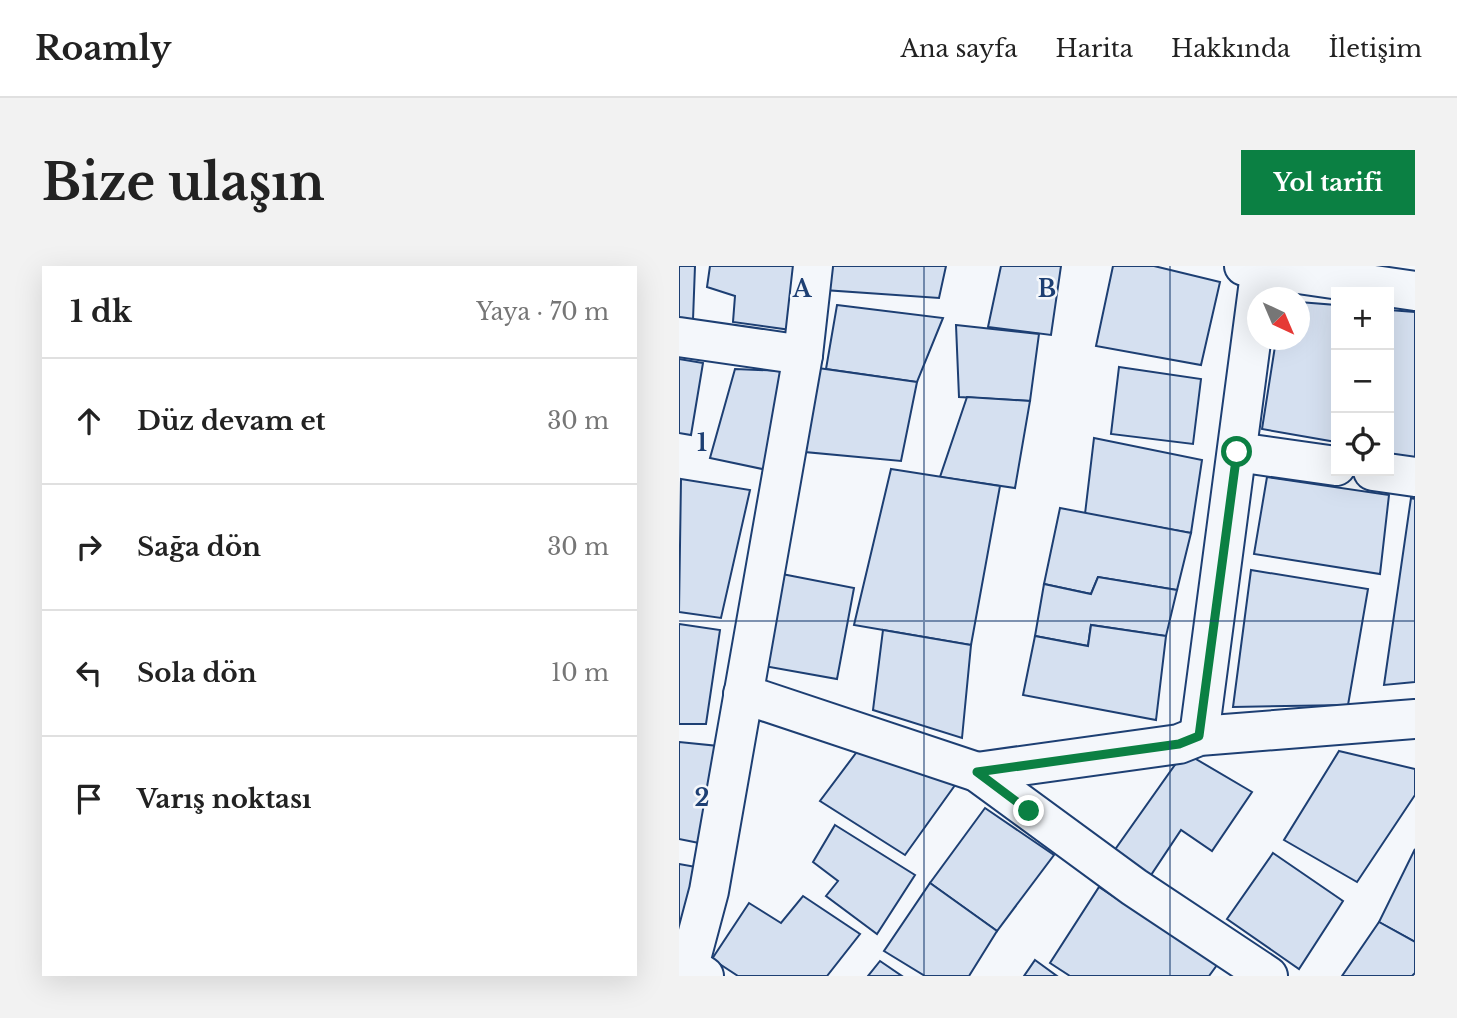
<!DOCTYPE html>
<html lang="tr">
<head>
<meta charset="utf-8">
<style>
  body { margin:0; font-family:"Libre Baskerville",serif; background:#f2f2f2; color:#222 }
  .controls { position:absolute; right:21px; top:21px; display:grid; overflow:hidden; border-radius:0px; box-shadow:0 7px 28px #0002 }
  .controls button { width:63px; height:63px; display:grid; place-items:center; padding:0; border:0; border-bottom:2px solid #e0e0e0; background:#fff; color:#222; font:35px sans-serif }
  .compass { position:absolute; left:568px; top:21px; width:63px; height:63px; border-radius:50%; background:#fff; box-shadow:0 7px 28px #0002; rotate:136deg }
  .stop { position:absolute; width:21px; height:21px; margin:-16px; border:5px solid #0b8043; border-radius:50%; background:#fff }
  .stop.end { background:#0b8043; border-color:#fff; box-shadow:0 2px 7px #0008 }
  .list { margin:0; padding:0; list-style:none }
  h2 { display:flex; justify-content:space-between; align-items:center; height:91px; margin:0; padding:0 28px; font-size:30px }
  h2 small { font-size:23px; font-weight:400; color:#767676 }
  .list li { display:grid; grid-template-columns:46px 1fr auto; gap:21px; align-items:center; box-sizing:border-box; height:126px; padding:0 28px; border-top:2px solid #e0e0e0 }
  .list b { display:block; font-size:26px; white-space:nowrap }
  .list em { font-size:23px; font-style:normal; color:#767676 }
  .icon { flex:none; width:38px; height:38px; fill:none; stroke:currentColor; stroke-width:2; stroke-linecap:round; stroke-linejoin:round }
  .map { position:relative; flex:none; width:736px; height:710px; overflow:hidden; border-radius:0px }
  header { display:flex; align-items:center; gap:42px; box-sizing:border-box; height:98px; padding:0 35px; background:#fff; border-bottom:2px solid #e0e0e0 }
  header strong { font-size:33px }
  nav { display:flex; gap:38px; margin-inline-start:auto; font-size:24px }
  .intro { display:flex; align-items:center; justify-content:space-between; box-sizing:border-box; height:168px; padding:0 42px }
  h1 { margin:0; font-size:49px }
  .button { padding:18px 32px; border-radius:0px; background:#0b8043; color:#fff; font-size:24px; font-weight:700 }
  main { display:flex; gap:42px; padding:0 42px }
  aside { flex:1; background:#fff; border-radius:0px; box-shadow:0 7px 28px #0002 }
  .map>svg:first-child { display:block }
  .building { fill:#d5e0f0; stroke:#1d3f73; stroke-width:2 }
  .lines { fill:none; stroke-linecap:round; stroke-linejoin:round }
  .minor-casing { stroke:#1d3f73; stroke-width:42 }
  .minor { stroke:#f4f7fb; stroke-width:38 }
  .route { stroke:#0b8043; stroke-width:9 }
  .grid { fill:none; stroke:#1d3f73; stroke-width:2; stroke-opacity:0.55 }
  .grid-label { font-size:23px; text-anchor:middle; font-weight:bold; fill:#1d3f73; stroke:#f4f7fb; stroke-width:5; stroke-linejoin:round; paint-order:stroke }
</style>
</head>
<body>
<header>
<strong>Roamly</strong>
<nav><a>Ana sayfa</a><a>Harita</a><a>Hakkında</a><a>İletişim</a></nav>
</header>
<div class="intro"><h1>Bize ulaşın</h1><a class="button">Yol tarifi</a></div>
<main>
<aside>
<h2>1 dk<small>Yaya · 70 m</small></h2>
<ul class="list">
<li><svg class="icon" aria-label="ahead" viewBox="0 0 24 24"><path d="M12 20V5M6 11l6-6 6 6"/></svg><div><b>Düz devam et</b></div><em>30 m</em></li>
<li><svg class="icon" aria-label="right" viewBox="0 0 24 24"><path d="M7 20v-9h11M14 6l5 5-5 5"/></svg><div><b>Sağa dön</b></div><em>30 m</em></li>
<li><svg class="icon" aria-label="left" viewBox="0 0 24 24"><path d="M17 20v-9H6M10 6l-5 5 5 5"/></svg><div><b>Sola dön</b></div><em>10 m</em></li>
<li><svg class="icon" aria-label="arrive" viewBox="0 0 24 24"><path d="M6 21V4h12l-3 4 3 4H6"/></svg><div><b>Varış noktası</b></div></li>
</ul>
</aside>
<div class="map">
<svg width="736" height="710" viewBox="0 0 736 710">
  <rect width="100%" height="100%" fill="#f4f7fb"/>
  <g class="building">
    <path d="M 0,0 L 16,0 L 14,54 L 0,53 Z"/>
    <path d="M 31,0 L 118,0 L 112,64 L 54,56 L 56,30 L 28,21 Z"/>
    <path d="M 149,0 L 267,0 L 260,32 L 145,24 Z"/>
    <path d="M 322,0 L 382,0 L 372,69 L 309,61 Z"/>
    <path d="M 434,0 L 475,0 L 541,16 L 522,99 L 417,80 Z"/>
    <path d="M 620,36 L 657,39 L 657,176 L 583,163 L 597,74 L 620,74 Z"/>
    <path d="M 158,39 L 264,52 L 238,116 L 147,103 Z"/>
    <path d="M 710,44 L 736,46 L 736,196 L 710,193 Z"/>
    <path d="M 277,59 L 360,68 L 351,135 L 280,131 Z"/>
    <path d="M 0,93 L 24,97 L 12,169 L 0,167 Z"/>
    <path d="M 132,101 L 238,116 L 222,195 L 126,186 Z"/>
    <path d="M 440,101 L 522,113 L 514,178 L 432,168 Z"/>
    <path d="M 56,103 L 107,105 L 88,204 L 31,192 Z"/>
    <path d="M 288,131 L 351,135 L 336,222 L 261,211 Z"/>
    <path d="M 415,172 L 523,194 L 512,267 L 406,248 Z"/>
    <path d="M 212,203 L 321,220 L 292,379 L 175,359 Z"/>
    <path d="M 588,211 L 710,229 L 701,308 L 575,288 Z"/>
    <path d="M 2,213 L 71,224 L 42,352 L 0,346 Z"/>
    <path d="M 732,232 L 736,233 L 736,416 L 705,419 Z"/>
    <path d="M 381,242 L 512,267 L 498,324 L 419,311 L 412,328 L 365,318 Z"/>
    <path d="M 572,304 L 689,323 L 669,439 L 554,441 Z"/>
    <path d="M 103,308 L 175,322 L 158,413 L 85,400 Z"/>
    <path d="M 419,311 L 498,324 L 487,370 L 412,359 L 409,380 L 356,370 L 365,318 L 412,328 Z"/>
    <path d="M 0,358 L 41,364 L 27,458 L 0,458 Z"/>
    <path d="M 412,359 L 487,370 L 477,454 L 344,429 L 356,370 L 409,380 Z"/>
    <path d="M 204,364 L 292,379 L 283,472 L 194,444 Z"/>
    <path d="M 0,476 L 49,481 L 30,579 L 0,573 Z"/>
    <path d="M 183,479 L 279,515 L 226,589 L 141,535 Z"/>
    <path d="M 660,485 L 736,503 L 736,529 L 678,616 L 605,574 Z"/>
    <path d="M 505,486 L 573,526 L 533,585 L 502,564 L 472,609 L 435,585 Z"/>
    <path d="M 306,542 L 375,589 L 318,665 L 251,617 Z"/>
    <path d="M 156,559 L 236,609 L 198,668 L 147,630 L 159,615 L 134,596 Z"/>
    <path d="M 736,583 L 736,676 L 700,656 Z"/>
    <path d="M 594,587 L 664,635 L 620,703 L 548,653 Z"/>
    <path d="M 0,598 L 17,601 L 0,663 Z"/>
    <path d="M 251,617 L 318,665 L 290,710 L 246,710 L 205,685 Z"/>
    <path d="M 420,621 L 538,699 L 530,710 L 391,710 L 371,697 Z"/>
    <path d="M 124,630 L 181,668 L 148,710 L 59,710 L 33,693 L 70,637 L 102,657 Z"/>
    <path d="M 700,656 L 736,676 L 736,707 L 733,710 L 663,710 Z"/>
    <path d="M 356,694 L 378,710 L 345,710 Z"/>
    <path d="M 201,695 L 223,710 L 189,710 Z"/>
  </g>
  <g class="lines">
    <defs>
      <g id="minor">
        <path d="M 565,0 L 736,25"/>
        <path d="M 0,71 L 124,89"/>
        <path d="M 558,186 L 657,200"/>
        <path d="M 694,205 L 736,211"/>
        <path d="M 64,428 L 298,506 L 455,621 L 589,710"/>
        <path d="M 520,470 L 582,0"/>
        <path d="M 298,506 L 500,478 L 520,470 L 736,453"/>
        <path d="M 25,710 L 10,700 L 30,625 L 124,89 L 134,0"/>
      </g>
    </defs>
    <use href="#minor" class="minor-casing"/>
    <use href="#minor" class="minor"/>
  </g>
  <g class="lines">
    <path class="route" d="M 350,545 L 298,506 L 500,478 L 520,470 L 558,186"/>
  </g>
  <path class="grid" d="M 245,0 L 245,710M 491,0 L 491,710M 0,355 L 736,355"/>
  <g class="grid-label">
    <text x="123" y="31">A</text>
    <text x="368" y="31">B</text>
    <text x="23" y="185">1</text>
    <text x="23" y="540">2</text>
  </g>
</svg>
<div class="controls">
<button>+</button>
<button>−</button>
<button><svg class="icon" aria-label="locate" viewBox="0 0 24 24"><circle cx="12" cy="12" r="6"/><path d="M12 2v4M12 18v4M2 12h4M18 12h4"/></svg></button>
</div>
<svg class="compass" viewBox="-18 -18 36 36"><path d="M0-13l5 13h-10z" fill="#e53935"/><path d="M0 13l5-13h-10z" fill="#767676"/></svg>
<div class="stop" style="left:558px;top:186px"></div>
<div class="stop end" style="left:350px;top:545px"></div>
</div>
</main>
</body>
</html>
